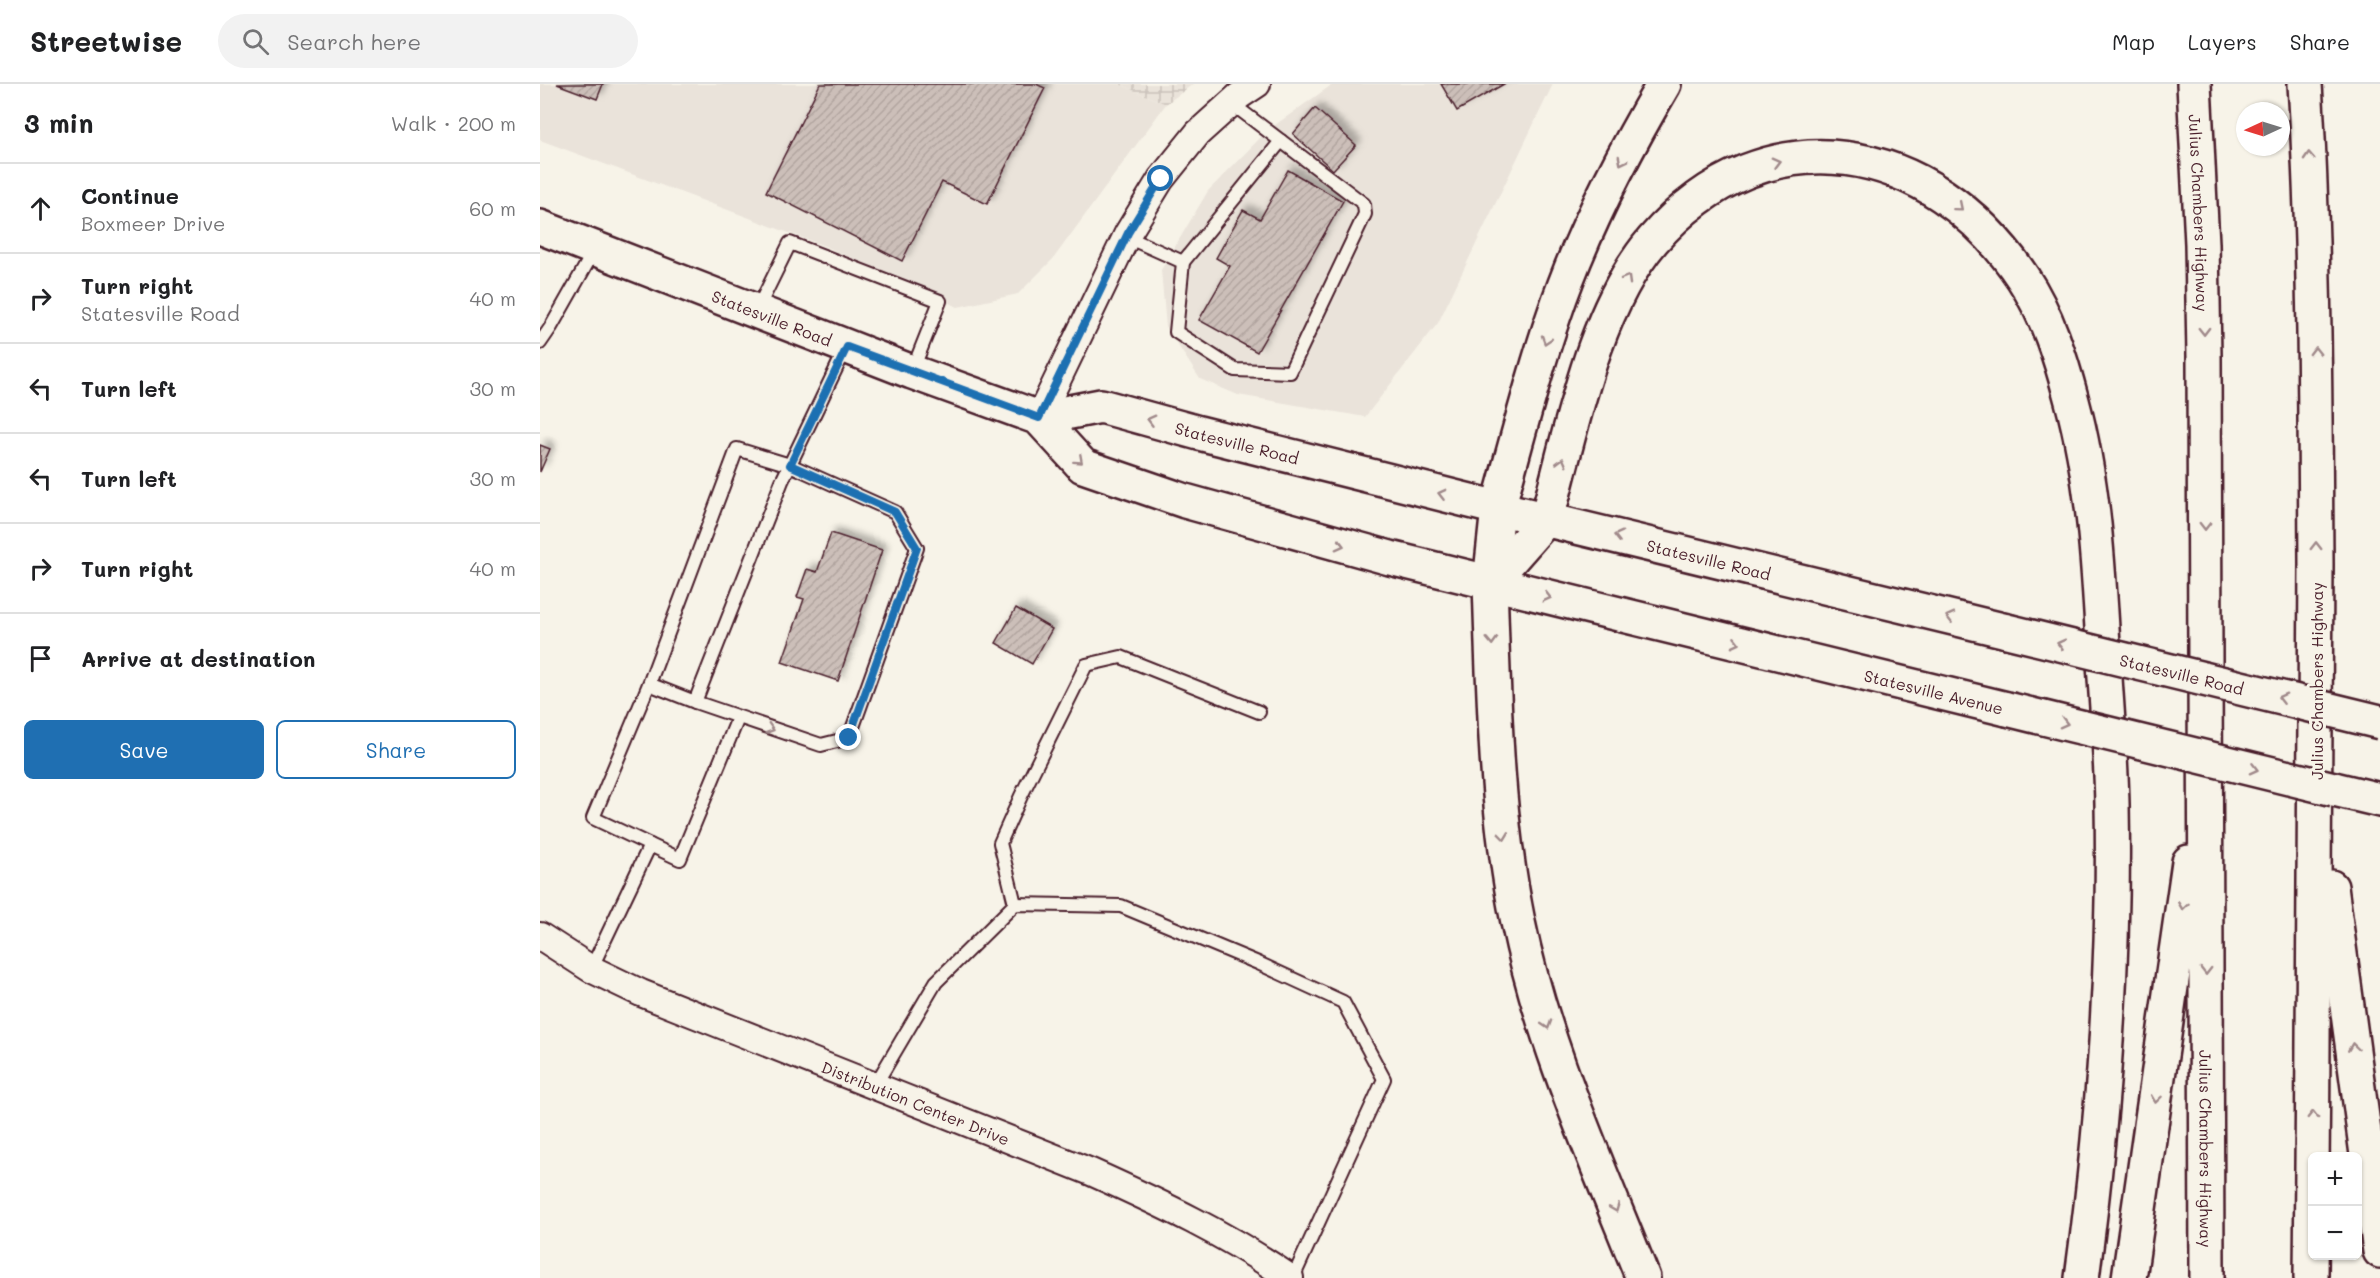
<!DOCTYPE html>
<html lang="en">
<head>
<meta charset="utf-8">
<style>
  body { margin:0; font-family:Mali,sans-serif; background:#f2f2f2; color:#202124 }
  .controls { position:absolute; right:18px; bottom:18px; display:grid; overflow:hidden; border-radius:9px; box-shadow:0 2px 4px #0004 }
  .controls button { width:54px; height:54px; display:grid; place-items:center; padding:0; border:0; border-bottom:2px solid #e0e0e0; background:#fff; color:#202124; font:30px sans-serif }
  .compass { position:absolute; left:1696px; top:18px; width:54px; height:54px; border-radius:50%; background:#fff; box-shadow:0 2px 4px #0004; rotate:266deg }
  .stop { position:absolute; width:18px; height:18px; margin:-14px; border:4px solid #1f6fb2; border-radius:50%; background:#fff }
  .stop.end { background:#1f6fb2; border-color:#fff; box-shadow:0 2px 6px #0008 }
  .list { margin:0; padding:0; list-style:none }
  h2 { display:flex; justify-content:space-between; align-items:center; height:78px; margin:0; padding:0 24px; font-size:26px }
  h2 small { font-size:20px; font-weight:400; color:#757577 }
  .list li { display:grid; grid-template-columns:39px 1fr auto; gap:18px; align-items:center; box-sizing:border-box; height:90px; padding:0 24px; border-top:2px solid #e0e0e0 }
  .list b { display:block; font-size:22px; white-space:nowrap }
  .list p { margin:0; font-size:20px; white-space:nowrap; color:#757577 }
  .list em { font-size:20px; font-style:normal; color:#757577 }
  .actions { display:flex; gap:12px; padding:18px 24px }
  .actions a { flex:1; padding:14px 0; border:2px solid #1f6fb2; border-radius:9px; text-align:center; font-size:21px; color:#1f6fb2 }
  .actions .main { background:#1f6fb2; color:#fff }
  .icon { flex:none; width:33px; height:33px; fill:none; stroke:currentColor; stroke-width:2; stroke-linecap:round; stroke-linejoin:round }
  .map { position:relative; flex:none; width:1840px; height:1194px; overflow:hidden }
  header { display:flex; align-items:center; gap:36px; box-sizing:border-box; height:84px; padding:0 30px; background:#fff; border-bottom:2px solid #e0e0e0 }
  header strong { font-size:28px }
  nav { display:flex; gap:33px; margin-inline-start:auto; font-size:21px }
  .search { width:420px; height:54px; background:#f2f2f2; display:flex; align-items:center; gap:15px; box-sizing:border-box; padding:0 21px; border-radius:33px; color:#757577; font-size:22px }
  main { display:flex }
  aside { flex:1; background:#fff }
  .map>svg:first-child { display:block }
  .built { fill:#eae3da }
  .industrial { fill:url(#industrial-grid) }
  .building { fill:url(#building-hatch); stroke:#4a1f2b; stroke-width:1.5; filter:url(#shadow) }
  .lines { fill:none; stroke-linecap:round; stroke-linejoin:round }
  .lane-casing { stroke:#4a1f2b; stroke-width:16 }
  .street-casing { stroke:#4a1f2b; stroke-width:30 }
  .secondary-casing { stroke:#4a1f2b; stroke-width:38 }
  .highway-casing { stroke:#4a1f2b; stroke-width:38 }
  .lane { stroke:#f7f3e8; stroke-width:12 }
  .street { stroke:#f7f3e8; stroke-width:26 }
  .secondary { stroke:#f7f3e8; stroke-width:33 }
  .highway { stroke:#f7f3e8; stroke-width:33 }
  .secondary-bridge-casing { stroke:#4a1f2b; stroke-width:38; stroke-linecap:butt }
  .secondary-bridge { stroke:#f7f3e8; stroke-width:33 }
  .oneway { stroke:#a0898a }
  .route { stroke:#1f6fb2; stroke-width:8 }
  .labels { text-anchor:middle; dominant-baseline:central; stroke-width:6; stroke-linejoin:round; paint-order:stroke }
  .street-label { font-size:16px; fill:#4a1f2b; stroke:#f7f3e8 }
</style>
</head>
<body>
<header>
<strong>Streetwise</strong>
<div class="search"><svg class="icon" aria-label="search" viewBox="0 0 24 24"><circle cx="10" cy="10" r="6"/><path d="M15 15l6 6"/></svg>Search here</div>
<nav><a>Map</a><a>Layers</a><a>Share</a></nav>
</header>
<main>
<aside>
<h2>3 min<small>Walk · 200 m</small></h2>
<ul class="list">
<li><svg class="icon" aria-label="ahead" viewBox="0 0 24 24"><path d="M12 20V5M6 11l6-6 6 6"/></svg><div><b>Continue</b><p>Boxmeer Drive</p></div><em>60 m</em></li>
<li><svg class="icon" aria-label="right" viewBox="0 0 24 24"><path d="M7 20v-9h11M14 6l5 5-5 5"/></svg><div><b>Turn right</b><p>Statesville Road</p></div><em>40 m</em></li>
<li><svg class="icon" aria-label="left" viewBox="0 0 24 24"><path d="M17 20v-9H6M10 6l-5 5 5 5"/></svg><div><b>Turn left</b></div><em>30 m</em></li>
<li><svg class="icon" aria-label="left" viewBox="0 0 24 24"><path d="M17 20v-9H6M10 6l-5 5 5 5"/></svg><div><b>Turn left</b></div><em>30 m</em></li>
<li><svg class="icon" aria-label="right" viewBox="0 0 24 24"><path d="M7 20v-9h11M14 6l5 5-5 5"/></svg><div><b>Turn right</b></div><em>40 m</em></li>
<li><svg class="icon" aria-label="arrive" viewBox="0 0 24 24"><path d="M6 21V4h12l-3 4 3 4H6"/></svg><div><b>Arrive at destination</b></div></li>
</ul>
<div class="actions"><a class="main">Save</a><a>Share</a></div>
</aside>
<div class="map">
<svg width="1840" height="1194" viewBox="0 0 1840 1194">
  <defs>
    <pattern id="industrial-grid" width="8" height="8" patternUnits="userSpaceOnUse" patternTransform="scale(1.5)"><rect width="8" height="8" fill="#eae3da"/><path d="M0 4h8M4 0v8" fill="none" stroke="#cac2bb"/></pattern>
    <pattern id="building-hatch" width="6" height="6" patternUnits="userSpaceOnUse" patternTransform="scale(1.5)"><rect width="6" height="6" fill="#ccbfb9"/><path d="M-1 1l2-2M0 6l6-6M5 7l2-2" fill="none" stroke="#b1a49f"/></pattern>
    <filter id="shadow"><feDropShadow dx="5.5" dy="-5.5" stdDeviation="3" flood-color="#0004"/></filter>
  </defs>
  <rect width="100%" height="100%" fill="#f7f3e8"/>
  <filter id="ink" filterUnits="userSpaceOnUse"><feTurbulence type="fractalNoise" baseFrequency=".0167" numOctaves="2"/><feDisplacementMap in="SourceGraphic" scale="12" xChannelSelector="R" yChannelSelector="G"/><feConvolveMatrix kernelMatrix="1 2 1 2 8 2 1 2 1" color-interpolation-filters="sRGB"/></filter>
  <g filter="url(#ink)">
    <g class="built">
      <path d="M 0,0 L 579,0 L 626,20 L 513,175 L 478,210 L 418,223 L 287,163 L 0,56 Z"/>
      <path d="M 793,0 L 1013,0 L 898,239 L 825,333 L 698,311 L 660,295 L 626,243 L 621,186 L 668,107 L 728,46 Z"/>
    </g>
    <path class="industrial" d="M 579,0 L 653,0 L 626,20 Z"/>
    <g class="building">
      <path d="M 17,0 L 63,0 L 57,15 Z"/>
      <path d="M 280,0 L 496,0 L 505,4 L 447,120 L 402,98 L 362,177 L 226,108 Z"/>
      <path d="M 901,0 L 964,0 L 917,27 Z"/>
      <path d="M 775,24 L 816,61 L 793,86 L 753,50 Z"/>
      <path d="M 748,86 L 803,117 L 717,268 L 659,236 L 690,182 L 676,174 L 703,126 L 720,135 Z"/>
      <path d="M 0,361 L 10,365 L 0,388 Z"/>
      <path d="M 291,449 L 342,466 L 298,597 L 242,578 L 264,515 L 257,513 L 267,485 L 277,488 Z"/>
      <path d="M 476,524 L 512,545 L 492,580 L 456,559 Z"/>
    </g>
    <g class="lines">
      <defs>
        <g id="lane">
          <path d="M 587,153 L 643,178 L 636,248 L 695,286 L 750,288 L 825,130 L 824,120 L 691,19"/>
          <path d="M 643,178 L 741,57"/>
          <path d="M 217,226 L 250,159 L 400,217 L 373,285"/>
          <path d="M 0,259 L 11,243 L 54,167"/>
          <path d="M 109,600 L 197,365 L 250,381 L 355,428 L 377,464 L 309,654 L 281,661 L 155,618"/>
          <path d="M 110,761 L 140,775 L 198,634"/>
          <path d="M 475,820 L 460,759 L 481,712 L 546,581 L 581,573 L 719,628"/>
          <path d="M 51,885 L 110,761 L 53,734 L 109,600 L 155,618 L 242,397 L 306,264"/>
          <path d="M 334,1003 L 396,898 L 475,820 L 581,822 L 718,879 L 803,918 L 844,995 L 753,1194"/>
        </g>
        <g id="street">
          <path d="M 499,334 L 588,149 L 621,95 L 658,49 L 699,12 L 717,0"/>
          <path id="s1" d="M 0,852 L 51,885 L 101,909 L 551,1088 C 620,1119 688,1151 750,1194"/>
        </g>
        <g id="secondary">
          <path id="s2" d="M 0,143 L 372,288 L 499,334 L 543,382 L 645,417 L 850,474 L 1467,625"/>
          <path id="s3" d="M 499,334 L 561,322 L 659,349 L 958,424 L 1467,547"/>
          <path d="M 950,499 L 1007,434"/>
          <path d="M 950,499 L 958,424"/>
          <path d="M 1794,705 L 1840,716"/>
        </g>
        <g id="highway">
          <path id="s4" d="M 1654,0 L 1662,160 L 1664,272 L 1667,1194"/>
          <path d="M 1765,0 C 1775,160 1775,320 1776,480 C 1776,718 1773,956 1771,1194"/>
          <path d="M 958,424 C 976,360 992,294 1014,231 C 1041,150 1081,73 1124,0"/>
          <path d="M 1007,434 C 1031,347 1053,226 1113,156 C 1227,25 1392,57 1483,194 C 1507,230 1521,275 1532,317 C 1555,402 1559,491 1564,579 C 1567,626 1571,673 1572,720 C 1575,878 1563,1038 1542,1194"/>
          <path d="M 950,499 C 954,612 955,727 978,838 C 1003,961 1057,1078 1103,1194"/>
          <path d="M 1791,803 L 1840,1167"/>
          <path d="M 1589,1194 L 1649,778"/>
        </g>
      </defs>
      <use href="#lane" class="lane-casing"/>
      <use href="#street" class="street-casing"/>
      <use href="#secondary" class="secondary-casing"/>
      <use href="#highway" class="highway-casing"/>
      <use href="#lane" class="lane"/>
      <use href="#street" class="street"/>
      <use href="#secondary" class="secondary"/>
      <use href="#highway" class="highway"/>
      <defs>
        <g id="secondary-bridge">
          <path id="s5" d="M 1467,547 L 1840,638"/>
          <path d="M 1467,625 L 1794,705"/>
        </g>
      </defs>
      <use href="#secondary-bridge" class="secondary-bridge-casing"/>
      <use href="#secondary-bridge" class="secondary-bridge"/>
    </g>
    <defs><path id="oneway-chevron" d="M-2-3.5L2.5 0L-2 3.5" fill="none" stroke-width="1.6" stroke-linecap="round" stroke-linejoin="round" transform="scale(1.5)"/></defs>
    <g class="oneway">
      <use href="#oneway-chevron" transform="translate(1769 72) rotate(-93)"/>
      <use href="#oneway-chevron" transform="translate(1082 77) rotate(117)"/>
      <use href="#oneway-chevron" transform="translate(1236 78) rotate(-15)"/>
      <use href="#oneway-chevron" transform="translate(1419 123) rotate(40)"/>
      <use href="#oneway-chevron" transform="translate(1087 195) rotate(-60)"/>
      <use href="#oneway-chevron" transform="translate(1664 247) rotate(89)"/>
      <use href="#oneway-chevron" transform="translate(1006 256) rotate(108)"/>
      <use href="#oneway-chevron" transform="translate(1775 267) rotate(-91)"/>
      <use href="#oneway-chevron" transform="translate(611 336) rotate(-165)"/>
      <use href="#oneway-chevron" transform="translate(539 376) rotate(42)"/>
      <use href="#oneway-chevron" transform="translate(1022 378) rotate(-75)"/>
      <use href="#oneway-chevron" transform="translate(902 410) rotate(-166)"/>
      <use href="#oneway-chevron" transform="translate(1665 442) rotate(90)"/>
      <use href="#oneway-chevron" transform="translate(1078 452) rotate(-166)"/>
      <use href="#oneway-chevron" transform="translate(800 461) rotate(15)"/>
      <use href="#oneway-chevron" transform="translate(1776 462) rotate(-90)"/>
      <use href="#oneway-chevron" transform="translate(1007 513) rotate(14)"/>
      <use href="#oneway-chevron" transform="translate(1410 533) rotate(-166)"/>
      <use href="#oneway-chevron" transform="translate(952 557) rotate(88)"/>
      <use href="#oneway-chevron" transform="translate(1196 559) rotate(14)"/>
      <use href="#oneway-chevron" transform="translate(1521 560) rotate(-166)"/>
      <use href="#oneway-chevron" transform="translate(1742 614) rotate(-166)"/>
      <use href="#oneway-chevron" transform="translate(1524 639) rotate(14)"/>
      <use href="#oneway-chevron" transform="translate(230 645) rotate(18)"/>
      <use href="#oneway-chevron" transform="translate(1714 685) rotate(14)"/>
      <use href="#oneway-chevron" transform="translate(964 752) rotate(83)"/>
      <use href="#oneway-chevron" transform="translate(1643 822) rotate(98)"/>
      <use href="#oneway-chevron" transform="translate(1666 887) rotate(90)"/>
      <use href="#oneway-chevron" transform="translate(1007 941) rotate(72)"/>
      <use href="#oneway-chevron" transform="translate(1813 963) rotate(-98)"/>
      <use href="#oneway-chevron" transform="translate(1616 1015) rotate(98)"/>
      <use href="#oneway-chevron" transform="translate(1773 1031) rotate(-89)"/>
      <use href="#oneway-chevron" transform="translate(1075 1124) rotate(68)"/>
    </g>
  </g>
  <g class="lines" filter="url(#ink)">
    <path class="route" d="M 309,654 L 377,464 L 355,428 L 250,381 L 307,263 L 499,334 L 588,149 L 621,95"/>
  </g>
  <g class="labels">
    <g class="street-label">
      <text stroke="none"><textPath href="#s4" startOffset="129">Julius Chambers Highway</textPath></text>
      <text stroke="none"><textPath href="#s2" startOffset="249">Statesville Road</textPath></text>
      <text stroke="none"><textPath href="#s3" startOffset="204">Statesville Road</textPath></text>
      <text stroke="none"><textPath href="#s3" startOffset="690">Statesville Road</textPath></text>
      <text stroke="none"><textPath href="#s5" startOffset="180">Statesville Road</textPath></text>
      <text transform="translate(1776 597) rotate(-90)">Julius Chambers Highway</text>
      <text stroke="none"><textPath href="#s2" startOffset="1480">Statesville Avenue</textPath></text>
      <text stroke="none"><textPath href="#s1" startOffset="412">Distribution Center Drive</textPath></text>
      <text stroke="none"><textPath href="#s4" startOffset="1065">Julius Chambers Highway</textPath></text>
    </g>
  </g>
</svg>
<div class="controls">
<button>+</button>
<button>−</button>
</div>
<svg class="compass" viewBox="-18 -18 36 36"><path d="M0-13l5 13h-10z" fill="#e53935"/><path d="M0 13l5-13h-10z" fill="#757577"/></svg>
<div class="stop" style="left:621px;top:95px"></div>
<div class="stop end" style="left:309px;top:654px"></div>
</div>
</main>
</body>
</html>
